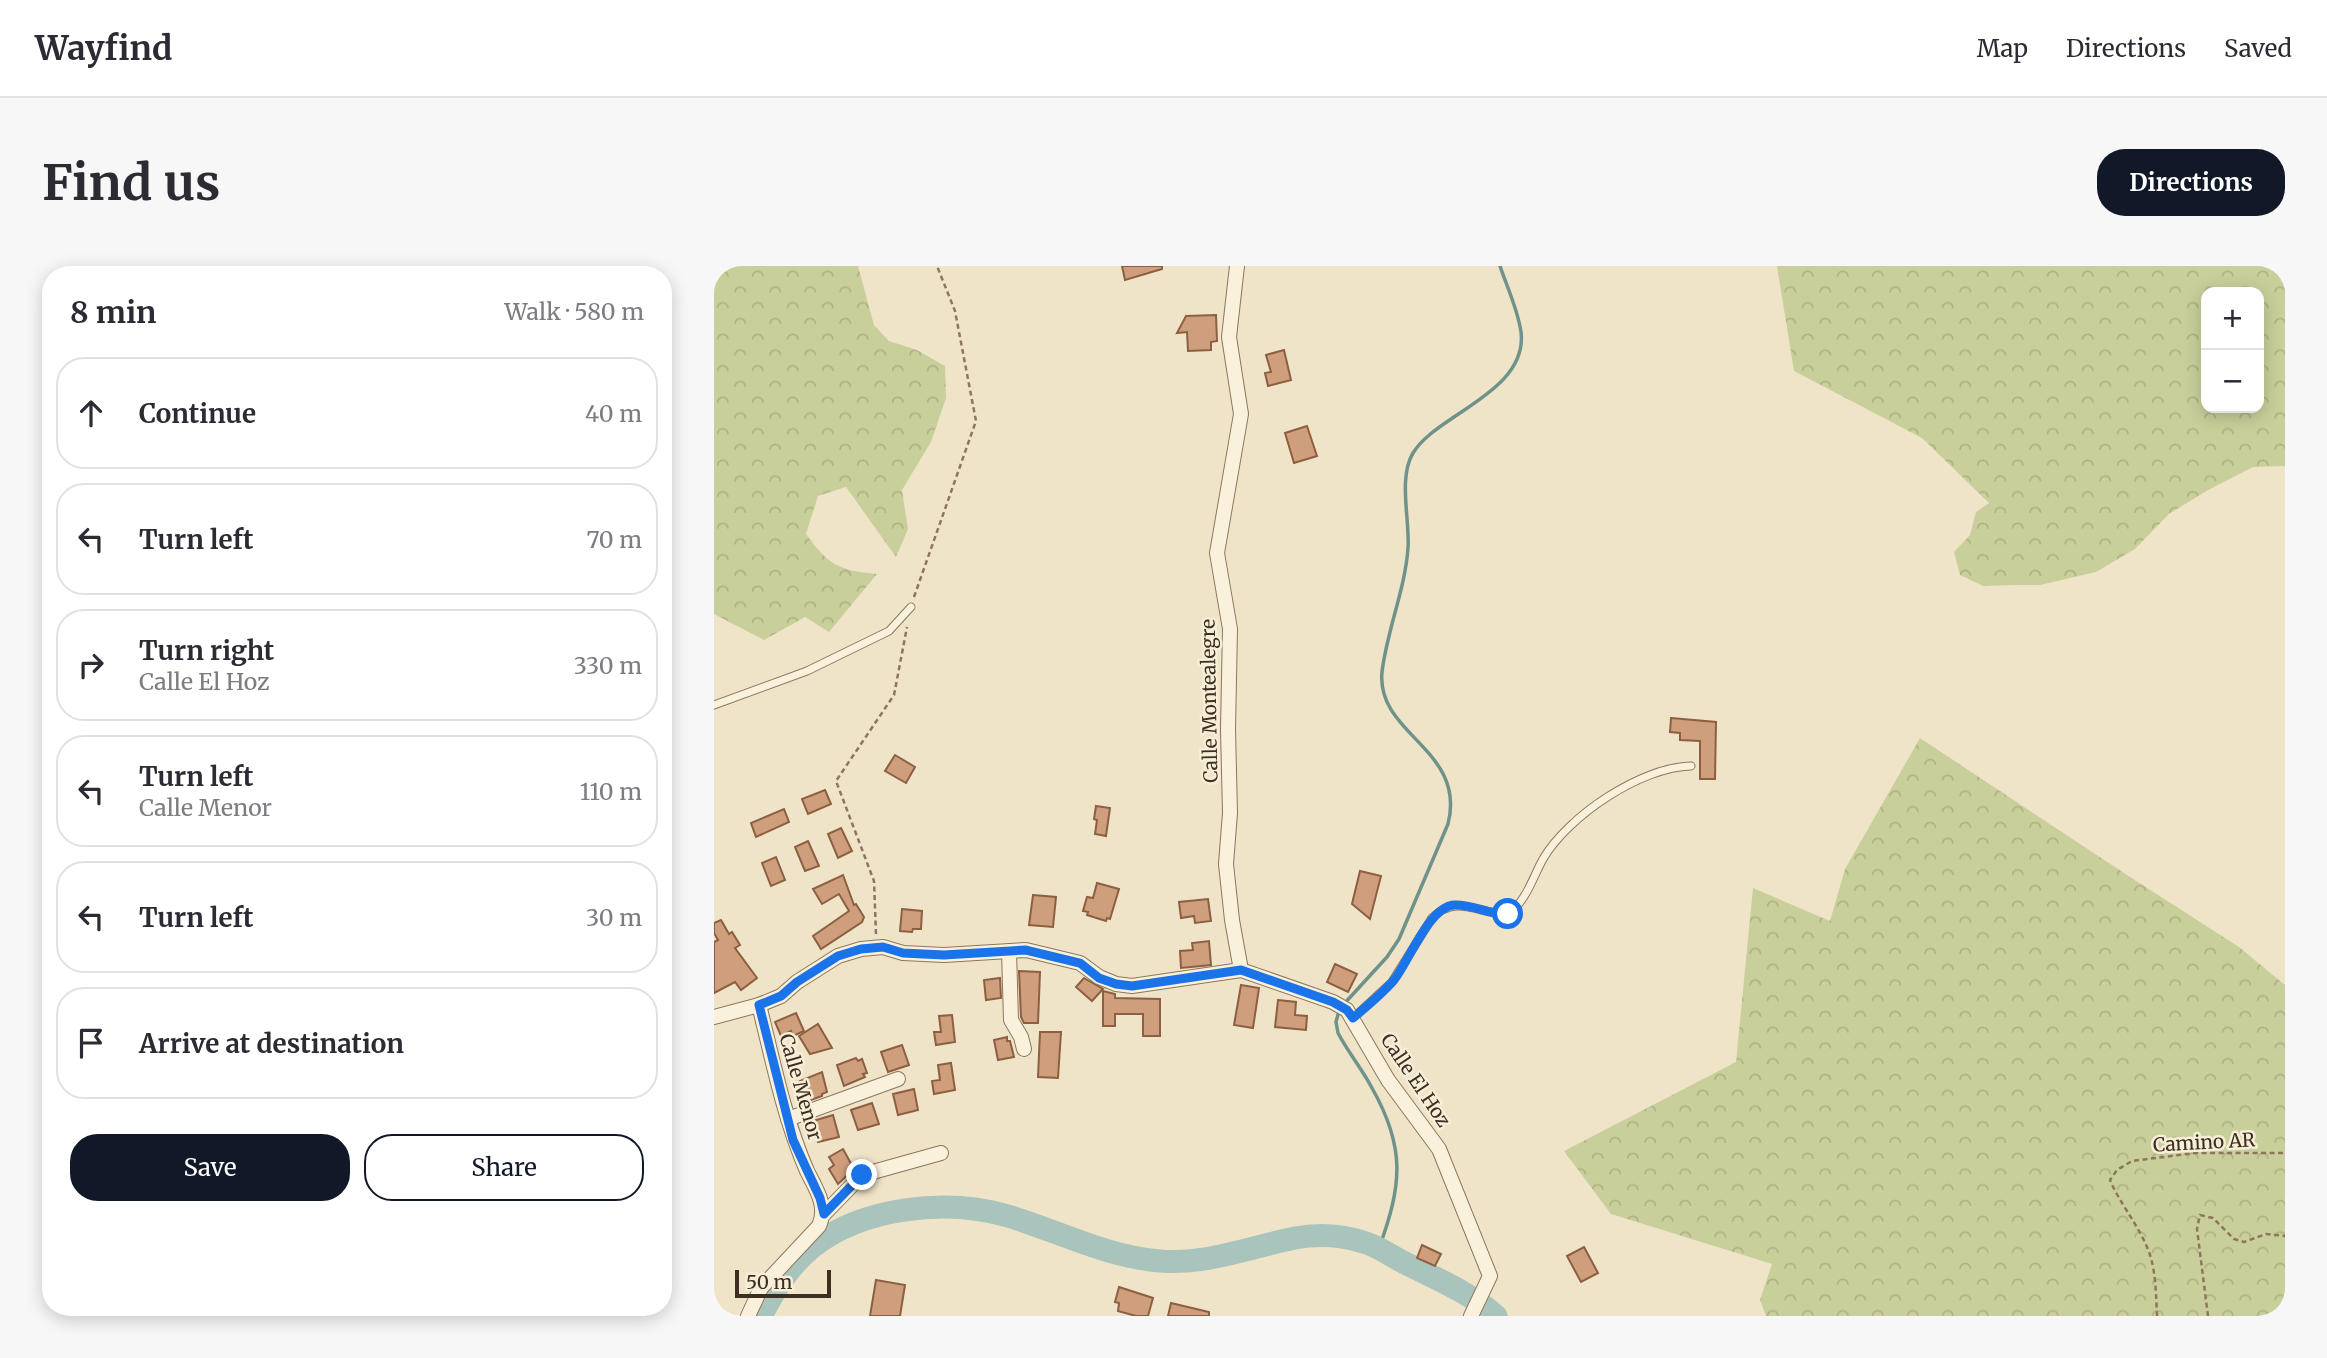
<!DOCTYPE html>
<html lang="en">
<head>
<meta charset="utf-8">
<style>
  body { margin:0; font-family:Merriweather,serif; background:#f7f7f7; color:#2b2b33 }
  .controls { position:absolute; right:21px; top:21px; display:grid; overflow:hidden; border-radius:14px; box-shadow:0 4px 18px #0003 }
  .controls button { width:63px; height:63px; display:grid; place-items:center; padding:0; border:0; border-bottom:2px solid #e1e1e2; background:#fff; color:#2b2b33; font:35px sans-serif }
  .scale { position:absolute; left:21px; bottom:18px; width:96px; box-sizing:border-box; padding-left:7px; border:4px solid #3d2e20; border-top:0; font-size:19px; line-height:24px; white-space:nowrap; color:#3d2e20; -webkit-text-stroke:5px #f7eed8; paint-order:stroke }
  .stop { position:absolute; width:21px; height:21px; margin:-16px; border:5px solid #1a73e8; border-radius:50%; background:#fff }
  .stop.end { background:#1a73e8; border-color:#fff; box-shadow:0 2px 7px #0008 }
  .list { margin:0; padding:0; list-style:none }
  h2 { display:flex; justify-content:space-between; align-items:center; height:91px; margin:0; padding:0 28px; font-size:30px }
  h2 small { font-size:23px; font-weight:400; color:#7c7c81 }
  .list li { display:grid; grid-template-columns:46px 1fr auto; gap:21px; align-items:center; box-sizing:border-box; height:112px; margin:0 14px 14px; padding:0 14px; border:2px solid #e1e1e2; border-radius:28px }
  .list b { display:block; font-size:26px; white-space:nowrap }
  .list p { margin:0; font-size:23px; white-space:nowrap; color:#7c7c81 }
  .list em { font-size:23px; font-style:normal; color:#7c7c81 }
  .actions { display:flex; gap:14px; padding:21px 28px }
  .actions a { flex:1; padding:16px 0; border:2px solid #111827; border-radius:28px; text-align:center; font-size:24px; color:#111827 }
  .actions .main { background:#111827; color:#fff }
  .icon { flex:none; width:38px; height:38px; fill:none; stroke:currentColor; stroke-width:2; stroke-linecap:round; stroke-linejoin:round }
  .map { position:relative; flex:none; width:1571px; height:1050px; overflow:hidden; border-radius:28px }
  header { display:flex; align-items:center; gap:42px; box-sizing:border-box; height:98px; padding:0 35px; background:#fff; border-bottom:2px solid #e1e1e2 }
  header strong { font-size:33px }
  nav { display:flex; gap:38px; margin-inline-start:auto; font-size:24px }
  .intro { display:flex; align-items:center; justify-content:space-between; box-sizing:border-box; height:168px; padding:0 42px }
  h1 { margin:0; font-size:49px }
  .button { padding:18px 32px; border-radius:28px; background:#111827; color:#fff; font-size:24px; font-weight:700 }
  main { display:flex; gap:42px; padding:0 42px }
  aside { flex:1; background:#fff; border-radius:28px; box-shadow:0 4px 18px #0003 }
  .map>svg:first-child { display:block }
  .forest { fill:url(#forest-crowns); fill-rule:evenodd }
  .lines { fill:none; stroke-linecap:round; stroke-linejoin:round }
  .stream { stroke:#6f938a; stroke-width:3.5 }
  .river { stroke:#a9c4bc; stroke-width:23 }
  .building { fill:#cf9f7d; stroke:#8d5f41; stroke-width:2 }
  .lane-casing { stroke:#8d765c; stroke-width:9 }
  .street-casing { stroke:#8d765c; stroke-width:16 }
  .path { stroke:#8d765c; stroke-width:2.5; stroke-dasharray:5 3.5; stroke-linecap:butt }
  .lane { stroke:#faf1dc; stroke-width:7 }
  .street { stroke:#faf1dc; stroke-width:14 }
  .route { stroke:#1a73e8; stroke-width:9 }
  .labels { text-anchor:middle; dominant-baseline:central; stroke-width:5; stroke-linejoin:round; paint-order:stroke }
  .street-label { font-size:19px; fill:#3d2e20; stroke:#f7eed8 }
</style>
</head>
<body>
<header>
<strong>Wayfind</strong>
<nav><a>Map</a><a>Directions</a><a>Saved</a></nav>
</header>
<div class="intro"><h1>Find us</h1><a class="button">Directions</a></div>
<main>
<aside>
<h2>8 min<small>Walk · 580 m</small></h2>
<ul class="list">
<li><svg class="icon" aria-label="ahead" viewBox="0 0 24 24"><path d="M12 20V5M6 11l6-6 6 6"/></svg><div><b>Continue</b></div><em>40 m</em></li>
<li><svg class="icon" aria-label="left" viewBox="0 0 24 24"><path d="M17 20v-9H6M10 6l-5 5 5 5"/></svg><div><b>Turn left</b></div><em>70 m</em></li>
<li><svg class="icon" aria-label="right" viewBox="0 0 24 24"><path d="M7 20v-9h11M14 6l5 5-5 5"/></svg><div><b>Turn right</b><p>Calle El Hoz</p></div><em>330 m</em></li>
<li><svg class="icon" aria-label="left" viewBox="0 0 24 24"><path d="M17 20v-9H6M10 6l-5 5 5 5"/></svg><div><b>Turn left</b><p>Calle Menor</p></div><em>110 m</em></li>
<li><svg class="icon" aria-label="left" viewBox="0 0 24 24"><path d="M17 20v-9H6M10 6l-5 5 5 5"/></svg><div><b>Turn left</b></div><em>30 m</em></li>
<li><svg class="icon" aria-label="arrive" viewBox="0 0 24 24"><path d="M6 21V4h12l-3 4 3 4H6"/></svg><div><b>Arrive at destination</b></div></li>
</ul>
<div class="actions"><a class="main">Save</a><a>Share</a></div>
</aside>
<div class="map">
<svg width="1571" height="1050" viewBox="0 0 1571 1050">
  <defs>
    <pattern id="forest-crowns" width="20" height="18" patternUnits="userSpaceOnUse" patternTransform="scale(1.75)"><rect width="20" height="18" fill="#c9cf9b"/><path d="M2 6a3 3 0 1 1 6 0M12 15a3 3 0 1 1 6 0" fill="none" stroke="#aeb285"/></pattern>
  </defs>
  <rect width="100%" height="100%" fill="#f0e4c8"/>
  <g class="forest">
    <path d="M 0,0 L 144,0 L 160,59 L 175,75 L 203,84 L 231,100 L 232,132 L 217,176 L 188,224 L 194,263 L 182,291 L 132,221 L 104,230 L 92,268 C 115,299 123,304 163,308 L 115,366 L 91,351 L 50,374 L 0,348 Z"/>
    <path d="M 1063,0 L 1571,0 L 1571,200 L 1539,201 L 1494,224 L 1455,248 L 1421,283 L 1382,306 L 1326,319 L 1303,319 L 1269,320 L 1246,309 L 1240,286 L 1256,269 L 1262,246 L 1275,237 L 1208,172 L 1080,105 ZM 1545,26 L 1545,142 L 1492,142 L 1492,26 Z"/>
    <path d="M 1206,472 L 1413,609 L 1525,681 L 1571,719 L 1571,1050 L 1052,1050 L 1046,1034 L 1058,998 L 897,948 L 850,885 L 1022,796 L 1039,622 L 1116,655 L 1131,603 Z"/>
  </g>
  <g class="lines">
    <g class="stream">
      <path d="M 629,739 L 673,691 L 685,673 L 734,558 C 753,483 662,469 668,406 C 673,364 691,324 694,282 C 696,254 684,212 699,187 C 709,171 727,160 743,149 C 771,130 812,106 807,66 C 804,44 793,21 786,0"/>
      <path d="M 625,745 L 622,756 L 624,767 C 634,786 648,803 658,822 C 692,882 688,919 665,982"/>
    </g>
    <path class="river" d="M 47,1050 C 60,1025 75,1000 97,982 C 148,941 232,932 294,950 C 344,965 393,991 446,995 C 492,999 536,981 581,972 C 603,968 627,969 649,976 C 664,980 677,990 691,997 C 723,1013 755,1026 782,1050"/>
  </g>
  <g class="building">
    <path d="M 408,0 L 448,0 L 448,3 L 411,14 Z"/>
    <path d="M 502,49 L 503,75 L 497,76 L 497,84 L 474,85 L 473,66 L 463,67 L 472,50 Z"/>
    <path d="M 570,84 L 577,114 L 554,120 L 551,107 L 557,106 L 552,89 Z"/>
    <path d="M 593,160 L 603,190 L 580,197 L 571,167 Z"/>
    <path d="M 957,452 L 1002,456 L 1001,513 L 986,513 L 986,475 L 966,474 L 966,467 L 956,466 Z"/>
    <path d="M 181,489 L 201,501 L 192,517 L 171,505 Z"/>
    <path d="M 111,524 L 117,538 L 94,548 L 88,533 Z"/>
    <path d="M 382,540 L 396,542 L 392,570 L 381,568 L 383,554 L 380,553 Z"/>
    <path d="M 70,543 L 75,556 L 42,571 L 37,557 Z"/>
    <path d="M 127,562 L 138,585 L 124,592 L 114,568 Z"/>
    <path d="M 94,575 L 105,600 L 91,605 L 81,581 Z"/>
    <path d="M 62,591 L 71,614 L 57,620 L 48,597 Z"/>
    <path d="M 646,605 L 667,610 L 656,653 L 638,638 Z"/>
    <path d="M 129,609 L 140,639 L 142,638 L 150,651 L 148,656 L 107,683 L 99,670 L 135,645 L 125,628 L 108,638 L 99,623 Z"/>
    <path d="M 383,617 L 405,623 L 396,653 L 393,652 L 392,655 L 373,649 L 374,646 L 369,645 L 373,631 L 379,632 Z"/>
    <path d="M 319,629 L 342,631 L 339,661 L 315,659 Z"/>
    <path d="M 494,633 L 497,655 L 481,657 L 480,650 L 467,652 L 465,636 Z"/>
    <path d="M 188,643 L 208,645 L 207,663 L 199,663 L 198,666 L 186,665 Z"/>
    <path d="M 7,654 L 15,668 L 18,666 L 26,679 L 21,682 L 43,712 L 27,724 L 21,716 L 0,727 L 0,676 L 4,674 L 0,667 L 0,657 Z"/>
    <path d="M 495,675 L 497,699 L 467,702 L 466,685 L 479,684 L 478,677 Z"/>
    <path d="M 621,698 L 643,708 L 634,726 L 613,716 Z"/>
    <path d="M 305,705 L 326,706 L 324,757 L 310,757 L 307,751 Z"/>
    <path d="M 286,712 L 287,732 L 272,734 L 270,714 Z"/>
    <path d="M 370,712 L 389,723 L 378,735 L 362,721 Z"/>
    <path d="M 527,719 L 545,722 L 539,762 L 520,759 Z"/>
    <path d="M 389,725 L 401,728 L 401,732 L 446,733 L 446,770 L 429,770 L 429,748 L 401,748 L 401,760 L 389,760 Z"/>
    <path d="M 564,734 L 582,736 L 581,749 L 593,750 L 592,764 L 561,761 Z"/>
    <path d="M 82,747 L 90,765 L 79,770 L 77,765 L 67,770 L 61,756 Z"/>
    <path d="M 238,749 L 241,776 L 222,779 L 220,766 L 227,766 L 225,750 Z"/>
    <path d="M 104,758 L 118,782 L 96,788 L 85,770 Z"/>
    <path d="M 326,766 L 347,766 L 344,812 L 324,811 Z"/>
    <path d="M 293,771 L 293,775 L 296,775 L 300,791 L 284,794 L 280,774 Z"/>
    <path d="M 188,779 L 195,799 L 174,806 L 167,786 Z"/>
    <path d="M 142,792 L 144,795 L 148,793 L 153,807 L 149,808 L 151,811 L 130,820 L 123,799 Z"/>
    <path d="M 237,797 L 241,824 L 220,828 L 218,815 L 226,814 L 224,799 Z"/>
    <path d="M 108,806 L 113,826 L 108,828 L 108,830 L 94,835 L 86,815 Z"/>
    <path d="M 200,823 L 204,844 L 184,849 L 179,828 Z"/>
    <path d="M 158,837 L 165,858 L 144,864 L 137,844 Z"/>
    <path d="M 119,849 L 125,871 L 104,876 L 99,855 Z"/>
    <path d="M 129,883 L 140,903 L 124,918 L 115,903 L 120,899 L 115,891 Z"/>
    <path d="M 708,979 L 727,988 L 721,1000 L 703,992 Z"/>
    <path d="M 870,981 L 884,1007 L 867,1016 L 853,990 Z"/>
    <path d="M 162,1014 L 191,1019 L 186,1050 L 156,1050 Z"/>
    <path d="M 405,1021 L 439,1032 L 434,1050 L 422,1050 L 404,1045 L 405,1037 L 401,1036 Z"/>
    <path d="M 457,1037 L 495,1046 L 495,1050 L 454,1050 Z"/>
  </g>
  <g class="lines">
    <defs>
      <g id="lane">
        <path d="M 0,439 L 93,405 L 175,365 L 197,341"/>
        <path d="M 639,752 L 678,716 L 718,652 C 743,627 766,649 794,648 C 813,634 818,613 829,593 C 854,550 927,501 977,500"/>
      </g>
      <g id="street">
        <path d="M 523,0 L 515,71 L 527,148 L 503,287 L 516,363 L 514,463 L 516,547 L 512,598 L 518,654 L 527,704"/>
        <path d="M 295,685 L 297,754 L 307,771 L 310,783"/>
        <path d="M 0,751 L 45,739 L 67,730 L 83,716 L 124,690 L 147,683 L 169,681 L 189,687 L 230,689 L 312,684 L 366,697 L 385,711 L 402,718 L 418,720 L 527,704 L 619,736 L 633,744 L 674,814 L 725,883 L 776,1010 L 757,1050"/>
        <path d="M 74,853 L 184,813"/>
        <path d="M 110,948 L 148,909 L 227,887"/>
        <path d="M 34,1050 L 47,1022 L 105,960 C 114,940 102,923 93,905 C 70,852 59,795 45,739"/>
      </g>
    </defs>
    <use href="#lane" class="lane-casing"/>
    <use href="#street" class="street-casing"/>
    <g class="path">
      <path d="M 200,331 L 262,155 L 241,45 L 223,0"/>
      <path d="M 162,668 L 160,615 L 122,515 L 180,429 L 193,361"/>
      <path d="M 1443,1050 C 1442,1031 1442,1007 1436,989 C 1427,962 1407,940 1396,914 L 1403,904 L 1418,895 L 1481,887 L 1571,887"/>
      <path d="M 1494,1050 L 1483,963 L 1486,949 L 1499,952 L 1520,973 L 1530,976 L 1552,968 L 1571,970"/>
    </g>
    <use href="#lane" class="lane"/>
    <use href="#street" class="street"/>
  </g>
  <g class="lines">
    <path class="route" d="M 148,909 L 110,948 L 106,932 L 79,874 L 45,739 L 67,730 L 83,716 L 124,690 L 147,683 L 169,681 L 189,687 L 230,689 L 312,684 L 366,697 L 385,712 L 402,718 L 418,720 L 527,704 L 619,736 L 633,744 L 639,752 C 653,740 668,728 680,714 C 695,695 715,641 740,639 C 759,638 776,649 794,648"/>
  </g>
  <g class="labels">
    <g class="street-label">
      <text transform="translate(495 435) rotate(-91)">Calle Montealegre</text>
      <text transform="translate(702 814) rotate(56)">Calle El Hoz</text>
      <text transform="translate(87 821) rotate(74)">Calle Menor</text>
      <text transform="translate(1490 876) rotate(-3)">Camino AR</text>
    </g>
  </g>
</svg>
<div class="controls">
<button>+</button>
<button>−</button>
</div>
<div class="scale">50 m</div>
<div class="stop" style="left:794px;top:648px"></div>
<div class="stop end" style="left:148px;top:909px"></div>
</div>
</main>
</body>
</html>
